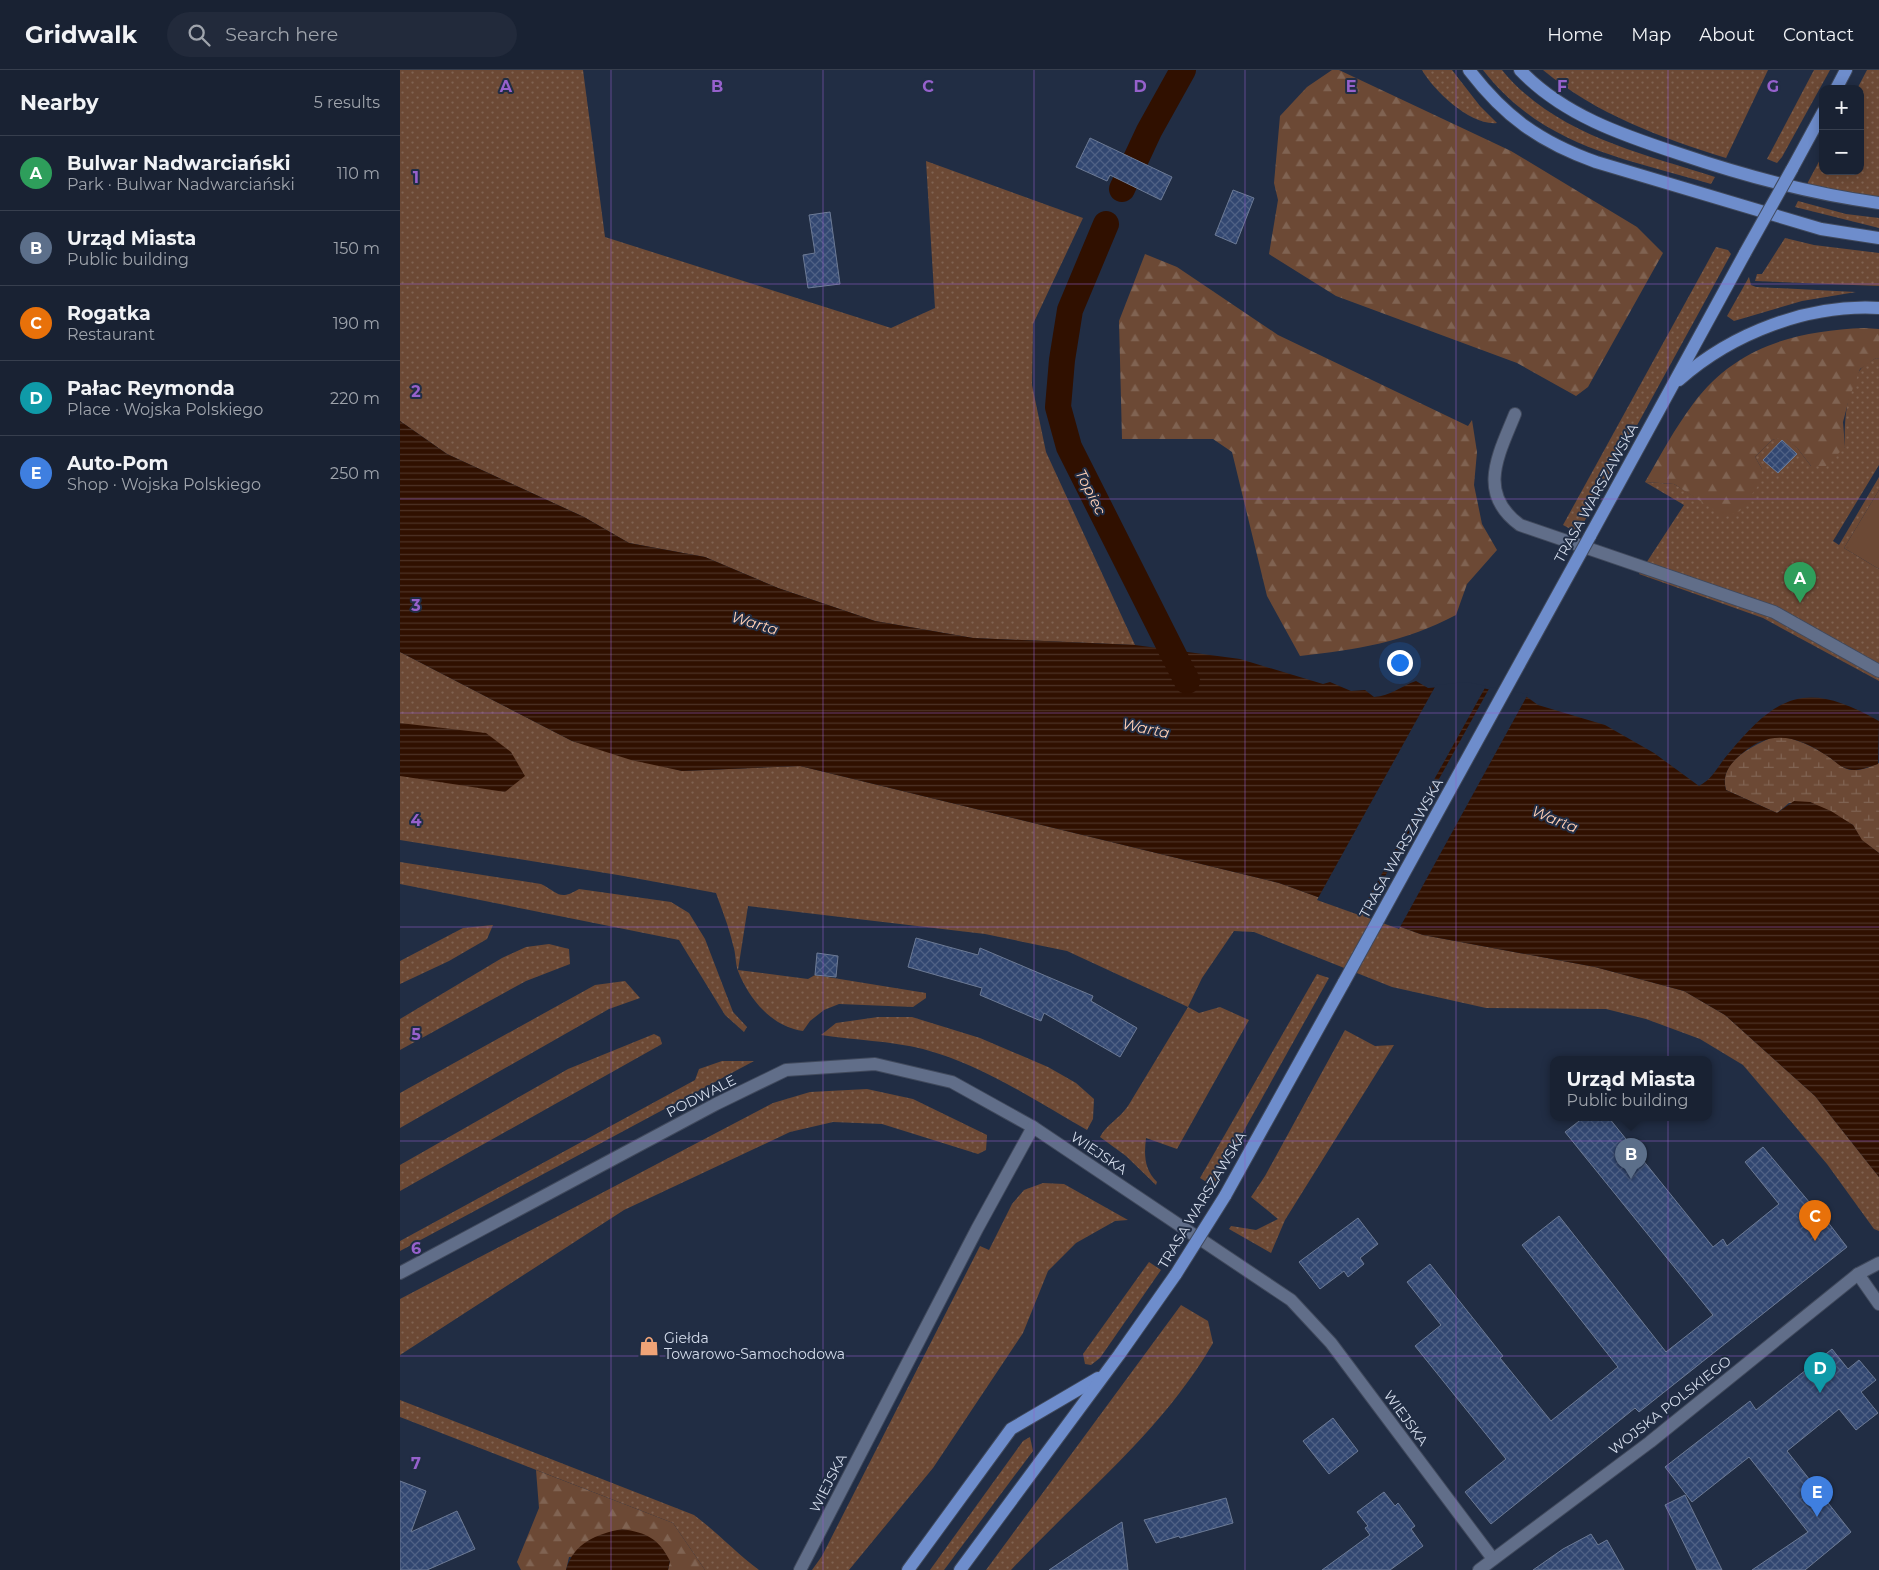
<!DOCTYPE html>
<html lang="en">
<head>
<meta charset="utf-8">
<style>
  body { margin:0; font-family:Montserrat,sans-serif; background:#222a3b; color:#f1f3f6 }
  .controls { position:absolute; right:15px; top:15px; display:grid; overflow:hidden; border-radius:10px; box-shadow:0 2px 12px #0003 }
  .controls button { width:45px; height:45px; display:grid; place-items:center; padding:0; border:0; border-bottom:1px solid #373f4e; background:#192233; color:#f1f3f6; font:25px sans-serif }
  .you { position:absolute; left:999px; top:592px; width:18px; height:18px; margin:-12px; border:4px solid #fff; border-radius:50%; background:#1a73e8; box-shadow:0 0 0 8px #1a73e833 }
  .badge { display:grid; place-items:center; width:32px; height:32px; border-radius:50%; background:#2563eb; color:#fff; font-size:16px; font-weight:700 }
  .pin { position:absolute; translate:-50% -41px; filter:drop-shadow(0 1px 2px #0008) }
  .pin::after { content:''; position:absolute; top:26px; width:18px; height:15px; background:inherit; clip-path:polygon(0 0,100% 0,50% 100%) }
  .popup { position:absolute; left:1150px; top:986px; width:162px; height:65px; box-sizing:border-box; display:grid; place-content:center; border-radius:10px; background:#192233; filter:drop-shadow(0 1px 4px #0005); font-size:16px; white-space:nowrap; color:#9fa4ac }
  .popup b { font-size:19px; color:#f1f3f6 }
  .popup::after { content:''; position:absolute; left:50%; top:100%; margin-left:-10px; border:10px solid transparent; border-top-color:#192233 }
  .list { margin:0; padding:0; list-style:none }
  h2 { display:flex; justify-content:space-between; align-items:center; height:65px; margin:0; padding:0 20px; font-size:21px }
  h2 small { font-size:16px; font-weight:400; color:#9fa4ac }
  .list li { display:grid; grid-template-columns:32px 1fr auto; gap:15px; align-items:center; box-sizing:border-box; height:75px; padding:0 20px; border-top:1px solid #373f4e }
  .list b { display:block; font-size:19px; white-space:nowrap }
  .list p { margin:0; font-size:16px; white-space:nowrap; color:#9fa4ac }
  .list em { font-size:16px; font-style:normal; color:#9fa4ac }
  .icon { flex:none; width:28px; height:28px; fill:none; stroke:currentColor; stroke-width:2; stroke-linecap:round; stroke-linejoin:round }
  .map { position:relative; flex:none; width:1479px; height:1500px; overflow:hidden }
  header { display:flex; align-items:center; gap:30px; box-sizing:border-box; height:70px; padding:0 25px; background:#192233; border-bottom:1px solid #373f4e }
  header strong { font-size:24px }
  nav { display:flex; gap:28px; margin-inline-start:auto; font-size:18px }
  .search { width:350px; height:45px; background:#222a3b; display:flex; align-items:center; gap:12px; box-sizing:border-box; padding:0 18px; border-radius:28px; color:#9fa4ac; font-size:19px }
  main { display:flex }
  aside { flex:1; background:#192233 }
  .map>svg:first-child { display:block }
  .grass { fill:url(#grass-dots) }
  .forest { fill:url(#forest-firs) }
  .wetland { fill:url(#wetland-marsh) }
  .garden { fill:#6c4935 }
  .water { fill:url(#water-rules) }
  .pier { fill:#212d44 }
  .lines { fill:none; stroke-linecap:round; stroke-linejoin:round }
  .canal { stroke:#301000; stroke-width:26 }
  .building { fill:url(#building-cross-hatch); stroke:#6c7a95 }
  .pedestrian-casing { stroke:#40495c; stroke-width:14 }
  .minor-casing { stroke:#40495c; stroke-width:14 }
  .primary-casing { stroke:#40495c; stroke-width:14 }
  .pedestrian { stroke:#616e89; stroke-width:12 }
  .minor { stroke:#616e89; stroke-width:12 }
  .primary { stroke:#6e8dcc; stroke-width:12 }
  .primary-bridge-casing { stroke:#40495c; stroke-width:14; stroke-linecap:butt }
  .primary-bridge { stroke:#6e8dcc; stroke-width:12 }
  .grid { fill:none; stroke:#9661cc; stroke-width:1; stroke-opacity:0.55 }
  .labels { text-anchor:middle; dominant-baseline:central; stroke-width:4; stroke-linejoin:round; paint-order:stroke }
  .street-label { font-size:14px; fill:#d5ddec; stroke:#212d44 }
  .poi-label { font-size:14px; fill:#d5ddec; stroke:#212d44; text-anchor:start }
  .water-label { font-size:15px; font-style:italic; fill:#ffd0b6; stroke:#212d44 }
  .grid-label { font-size:16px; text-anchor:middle; font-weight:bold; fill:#9661cc; stroke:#212d44; stroke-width:4; stroke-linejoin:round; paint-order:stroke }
</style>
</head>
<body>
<header>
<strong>Gridwalk</strong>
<div class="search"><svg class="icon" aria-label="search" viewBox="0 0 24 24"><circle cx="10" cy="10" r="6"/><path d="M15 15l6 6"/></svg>Search here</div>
<nav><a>Home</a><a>Map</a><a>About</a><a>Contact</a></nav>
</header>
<main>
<aside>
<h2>Nearby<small>5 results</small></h2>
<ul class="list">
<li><span class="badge" style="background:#2e9e5b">A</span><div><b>Bulwar Nadwarciański</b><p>Park · Bulwar Nadwarciański</p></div><em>110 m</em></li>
<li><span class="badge" style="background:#5c6f8a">B</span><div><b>Urząd Miasta</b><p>Public building</p></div><em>150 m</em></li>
<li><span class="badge" style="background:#e8710a">C</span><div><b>Rogatka</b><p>Restaurant</p></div><em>190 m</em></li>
<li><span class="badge" style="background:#0f9aa8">D</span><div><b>Pałac Reymonda</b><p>Place · Wojska Polskiego</p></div><em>220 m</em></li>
<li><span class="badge" style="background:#3f7fe0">E</span><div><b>Auto-Pom</b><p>Shop · Wojska Polskiego</p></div><em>250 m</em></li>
</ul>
</aside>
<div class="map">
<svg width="1479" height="1500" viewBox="0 0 1479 1500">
  <defs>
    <pattern id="grass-dots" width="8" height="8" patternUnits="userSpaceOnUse" patternTransform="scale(1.25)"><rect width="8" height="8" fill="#6c4935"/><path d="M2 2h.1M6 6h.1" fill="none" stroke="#806352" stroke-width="1.8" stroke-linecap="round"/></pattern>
    <pattern id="forest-firs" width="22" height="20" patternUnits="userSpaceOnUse" patternTransform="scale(1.25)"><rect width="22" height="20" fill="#6c4935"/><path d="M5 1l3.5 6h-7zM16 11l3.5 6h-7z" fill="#806352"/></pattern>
    <pattern id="wetland-marsh" width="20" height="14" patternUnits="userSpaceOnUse" patternTransform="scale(1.25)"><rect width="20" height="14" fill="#6c4935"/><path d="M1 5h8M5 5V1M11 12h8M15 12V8" fill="none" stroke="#806352"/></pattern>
    <pattern id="water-rules" width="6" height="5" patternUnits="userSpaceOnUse" patternTransform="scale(1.25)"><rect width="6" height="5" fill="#301000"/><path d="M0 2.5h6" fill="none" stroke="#4d3225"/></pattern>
    <pattern id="building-cross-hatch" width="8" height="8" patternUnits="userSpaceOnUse" patternTransform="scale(1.25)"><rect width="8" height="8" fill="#324771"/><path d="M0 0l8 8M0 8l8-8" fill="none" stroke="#4f6185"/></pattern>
  </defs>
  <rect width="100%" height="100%" fill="#212d44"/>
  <g class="grass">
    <path d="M 0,0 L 183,0 L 205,167 L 491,258 L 535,238 L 526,91 L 683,148 L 633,254 L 632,315 L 646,382 L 735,575 L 573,568 L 475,551 L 378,518 L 305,487 L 229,473 L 184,447 L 47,384 L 0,351 Z"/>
    <path d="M 1022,0 L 1052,0 L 1080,36 L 1097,53 C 1071,56 1034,21 1022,0 Z"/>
    <path d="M 1083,0 L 1102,0 C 1154,64 1240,83 1315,107 L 1311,114 C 1224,88 1143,77 1083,0 Z"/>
    <path d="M 1143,0 L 1368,0 L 1326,88 C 1261,68 1196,44 1143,0 Z"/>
    <path d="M 1414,0 L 1430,0 L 1382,87 L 1377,93 L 1367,89 Z"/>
    <path d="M 1467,0 L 1479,0 L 1479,127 L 1461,126 L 1407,114 L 1423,84 L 1423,101 L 1460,101 L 1460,19 L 1457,19 Z"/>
    <path d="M 1398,131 L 1446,144 L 1479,148 L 1479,158 L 1395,137 Z"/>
    <path d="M 1385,168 L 1414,175 L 1479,183 L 1479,216 L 1355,211 L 1357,204 L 1362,204 Z"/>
    <path d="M 1316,177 L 1328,180 L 1331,184 L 1178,463 L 1163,455 Z"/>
    <path d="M 1349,207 L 1351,215 L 1356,217 L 1456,222 L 1402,231 L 1334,251 L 1327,246 Z"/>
    <path d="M 1476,288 L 1479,289 L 1479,395 L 1433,471 L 1439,475 L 1479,407 L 1479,420 L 1444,478 L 1479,499 L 1479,611 L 1363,548 L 1239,504 L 1284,435 L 1245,412 L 1274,414 L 1308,435 L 1362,399 L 1355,387 L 1372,370 L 1384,366 L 1398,379 L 1411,396 L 1445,377 C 1444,354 1446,320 1460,300 C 1463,295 1471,291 1476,288 Z"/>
    <path d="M 0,582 L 172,671 L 282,701 L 400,696 L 879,813 L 1023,865 L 1195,897 L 1284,921 L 1325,945 L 1415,1026 L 1479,1107 L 1479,1161 L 1474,1159 L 1427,1094 L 1343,995 L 1300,969 L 1246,949 L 1206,939 L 1086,938 L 992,917 L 854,862 L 834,861 L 802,908 L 788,937 L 799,943 L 820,937 L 849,950 L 777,1079 L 746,1068 C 744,1085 744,1099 757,1112 L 756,1115 L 726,1086 L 700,1067 C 706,1055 719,1049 728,1036 L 788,937 L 667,881 L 585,864 L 348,836 L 338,900 L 408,909 L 415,905 L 526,923 L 526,928 L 513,937 L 439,934 L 424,940 L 410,951 L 403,961 C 372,957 349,929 338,901 C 335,893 336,883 333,875 C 329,857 322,840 316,823 L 218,805 L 0,770 Z"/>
    <path d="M 0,792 L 141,814 C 159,823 159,831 179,819 L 271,832 L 289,843 L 305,869 L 333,942 L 347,957 L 344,962 L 325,945 L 279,870 L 0,814 Z"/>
    <path d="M 93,855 L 87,869 L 49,891 L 0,914 L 0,891 L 63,858 Z"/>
    <path d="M 149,874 L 169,879 L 170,894 L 126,911 L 0,980 L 0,949 L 102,888 L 126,877 Z"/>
    <path d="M 917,904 L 929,908 L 813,1116 L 800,1108 Z"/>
    <path d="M 225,911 L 240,928 L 209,939 L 0,1058 L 0,1023 L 195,915 Z"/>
    <path d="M 478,947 L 512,947 L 580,968 L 648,997 L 676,1013 L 694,1029 L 693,1049 L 687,1060 C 634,1030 583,995 523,979 C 491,971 454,970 421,965 L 436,953 Z"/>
    <path d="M 945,960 L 975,976 L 994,975 L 885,1150 L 871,1183 L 829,1159 L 831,1156 L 856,1160 L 878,1149 L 851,1127 L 865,1106 Z"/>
    <path d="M 254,964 L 260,967 L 262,974 L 0,1121 L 0,1095 L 168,999 Z"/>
    <path d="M 322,991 L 354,991 L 0,1181 L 0,1171 L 295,1010 L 299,999 Z"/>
    <path d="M 467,1019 L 513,1029 L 587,1065 L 586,1080 L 578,1084 L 482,1054 L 433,1052 L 390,1062 L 224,1140 L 0,1285 L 0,1229 L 373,1033 L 410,1022 Z"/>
    <path d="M 643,1113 L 664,1114 L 728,1150 L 715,1151 L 676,1173 L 648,1201 L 623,1263 L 533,1398 L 449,1500 L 412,1500 L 422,1486 L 580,1176 L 589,1180 L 612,1134 L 624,1120 Z"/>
    <path d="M 749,1192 L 761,1200 L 700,1288 L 691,1295 L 685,1294 L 683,1284 Z"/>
    <path d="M 781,1235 L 808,1251 L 813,1273 C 762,1362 680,1426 611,1500 L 586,1500 Z"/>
    <path d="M 0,1330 L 294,1445 C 317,1462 336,1483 359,1500 L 305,1500 L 273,1453 L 0,1347 Z"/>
    <path d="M 630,1367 L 633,1381 L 544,1500 L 530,1500 L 623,1371 Z"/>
  </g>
  <g class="forest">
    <path d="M 932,0 L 939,0 L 1111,81 L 1237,157 L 1263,183 L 1188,317 L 1176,326 L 1117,293 L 936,226 L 869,184 L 878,130 L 874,113 L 880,46 L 907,17 Z"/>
    <path d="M 745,184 L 777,197 L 878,265 L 1068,356 L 1072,350 L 1077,382 L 1074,415 L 1082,454 L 1097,480 L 1067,514 L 1056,545 C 1005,572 956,580 900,586 L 867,526 L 832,382 L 813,369 L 722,369 L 719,251 Z"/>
    <path d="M 1464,258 L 1479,259 L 1479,289 L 1476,288 L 1460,299 L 1449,329 L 1443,352 L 1445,377 L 1426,396 L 1411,396 L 1398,379 L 1384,367 L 1372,370 L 1355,387 L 1362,399 L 1360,413 L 1340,441 L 1325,447 L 1274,414 L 1245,412 C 1260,386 1275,358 1293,334 C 1336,276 1396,261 1464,258 Z"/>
    <path d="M 136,1400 L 273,1453 L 305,1500 L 268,1500 L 270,1491 L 169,1487 L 166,1500 L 121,1500 L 117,1492 L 139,1438 Z"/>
  </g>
  <path class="wetland" d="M 1374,666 C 1393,667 1413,676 1429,687 C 1438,693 1444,701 1456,700 C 1464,700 1472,696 1479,693 L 1479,783 L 1461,770 L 1453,755 L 1410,732 L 1389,733 L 1377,743 L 1326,720 C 1318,690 1353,677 1374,666 Z"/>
  <path class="garden" d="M 1479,420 L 1479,499 L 1444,478 Z"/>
  <g class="water">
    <path d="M 0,351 L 47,384 L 184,447 L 229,473 L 305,487 L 378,518 L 475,551 L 573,568 L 735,575 L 840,589 L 923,614 L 930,612 L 951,621 L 965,620 L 974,627 C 991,626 1001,616 1016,611 L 1028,618 L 1067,615 L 1127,627 L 1138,635 L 1205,655 L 1254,683 L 1299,716 C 1314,708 1318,695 1329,683 C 1379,622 1409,611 1479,651 L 1478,694 C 1468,697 1458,702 1448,699 C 1440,697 1436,692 1429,687 C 1397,665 1369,658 1339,686 C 1328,696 1322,706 1326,720 L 1377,743 L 1394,731 L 1410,732 L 1431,741 L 1453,755 L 1462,770 L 1479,783 L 1479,1107 L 1415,1026 L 1325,945 L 1284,921 L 1195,897 L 1023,865 L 879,813 L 400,696 L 282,701 L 231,690 L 172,671 L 0,582 Z"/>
    <path d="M 0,653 L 86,663 L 111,682 L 125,706 L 105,722 L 0,706 Z"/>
    <path d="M 222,1459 C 247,1463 258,1468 270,1491 L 268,1500 L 166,1500 C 173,1473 197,1464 222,1459 Z"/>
  </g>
  <g class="pier">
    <path d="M 1067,612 L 1086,616 L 959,845 L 917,830 L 1036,615 Z"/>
    <path d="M 1090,617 L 1128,624 L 999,859 L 963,846 Z"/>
  </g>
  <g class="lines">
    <g class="canal">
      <path d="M 722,119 L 749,61 L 783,0"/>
      <path d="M 706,154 L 670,240 L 662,290 L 658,337 L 669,377 L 787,611"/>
    </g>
  </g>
  <g class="building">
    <path d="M 690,68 L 772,107 L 761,130 L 710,105 L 707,111 L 676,97 Z"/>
    <path d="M 833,120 L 854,128 L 836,174 L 815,165 Z"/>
    <path d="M 430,142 L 440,214 L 408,218 L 403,185 L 415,183 L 409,145 Z"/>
    <path d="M 1382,370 L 1397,384 L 1378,403 L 1363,390 Z"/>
    <path d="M 516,868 L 578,885 L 580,878 L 693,926 L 691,931 L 737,958 L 720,987 L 644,943 L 641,951 L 580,925 L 582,918 L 508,897 Z"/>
    <path d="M 417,883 L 438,886 L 436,907 L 415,905 Z"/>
    <path d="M 1183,1048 L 1209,1048 L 1313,1177 L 1323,1169 L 1327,1176 L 1379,1134 L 1345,1092 L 1363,1077 L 1415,1139 L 1417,1138 L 1447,1177 L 1239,1342 L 1235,1338 L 1091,1454 L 1065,1422 L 1106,1389 L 1015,1276 L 1041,1255 L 1007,1212 L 1030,1194 L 1103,1286 L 1100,1288 L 1151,1351 L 1218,1297 L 1122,1175 L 1159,1146 L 1266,1282 L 1313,1245 L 1165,1062 Z"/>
    <path d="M 958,1148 L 978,1174 L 960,1188 L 964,1194 L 948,1207 L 944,1201 L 920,1219 L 899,1192 Z"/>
    <path d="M 1432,1279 L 1448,1299 L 1459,1290 L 1476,1310 L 1461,1322 L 1478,1343 L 1456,1360 L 1439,1339 L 1387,1381 L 1451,1462 L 1405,1500 L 1352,1500 L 1408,1462 L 1349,1387 L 1292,1432 L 1265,1397 L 1350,1331 L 1356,1340 Z"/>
    <path d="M 933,1348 L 958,1381 L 929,1404 L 903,1371 Z"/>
    <path d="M 0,1411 L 26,1421 L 11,1462 L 57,1441 L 75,1479 L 27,1500 L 0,1500 Z"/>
    <path d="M 984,1422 L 995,1436 L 998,1433 L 1015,1456 L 1011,1459 L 1023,1476 L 990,1500 L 922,1500 L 970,1465 L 965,1458 L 968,1456 L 957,1442 Z"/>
    <path d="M 1285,1425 L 1322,1500 L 1297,1500 L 1265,1435 Z"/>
    <path d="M 826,1428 L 833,1453 L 780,1468 L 779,1466 L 756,1473 L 744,1450 Z"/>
    <path d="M 722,1452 L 728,1500 L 649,1500 L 698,1467 Z"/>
    <path d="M 1191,1464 L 1198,1475 L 1207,1470 L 1224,1500 L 1133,1500 L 1163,1479 Z"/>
  </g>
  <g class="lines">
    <defs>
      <path id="pedestrian" d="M 1115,344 C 1099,384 1076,423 1120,455 L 1374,542 L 1479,601"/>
      <g id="minor">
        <path d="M 0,1203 L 316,1034 L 386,1000 L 475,994 L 552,1012 L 633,1057 L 891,1230 L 931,1273 L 1093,1489"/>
        <path d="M 1458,1204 L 1479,1234"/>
        <path d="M 400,1500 L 577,1159 L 633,1057"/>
        <path d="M 1079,1500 L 1250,1372 L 1458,1204 L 1479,1193"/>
      </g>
      <g id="primary">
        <path d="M 1069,0 C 1105,47 1140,72 1196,92 L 1421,159 L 1479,168"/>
        <path d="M 1120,0 C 1163,45 1222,65 1280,84 C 1345,106 1411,124 1479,133"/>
        <path d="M 1436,19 L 1446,0"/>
        <path d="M 1392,99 L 1423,42"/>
        <path d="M 1279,310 C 1332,263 1408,234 1479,238"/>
        <path d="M 1190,466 L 1345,183"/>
        <path d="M 825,1126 L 944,912"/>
        <path d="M 508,1500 L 611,1359 L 698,1308"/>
        <path d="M 560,1500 L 719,1285 L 776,1204"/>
      </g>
    </defs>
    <use href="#pedestrian" class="pedestrian-casing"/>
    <use href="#minor" class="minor-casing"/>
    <use href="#primary" class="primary-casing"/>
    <use href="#pedestrian" class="pedestrian"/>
    <use href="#minor" class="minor"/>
    <use href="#primary" class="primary"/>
    <defs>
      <g id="primary-bridge">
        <path d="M 1345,183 L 1392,99"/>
        <path d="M 944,912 L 1190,466"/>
        <path d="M 776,1204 L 825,1126"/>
      </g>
    </defs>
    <use href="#primary-bridge" class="primary-bridge-casing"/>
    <use href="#primary-bridge" class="primary-bridge"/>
  </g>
  <path class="grid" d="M 211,0 L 211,1500M 423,0 L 423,1500M 634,0 L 634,1500M 845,0 L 845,1500M 1056,0 L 1056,1500M 1268,0 L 1268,1500M 0,214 L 1479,214M 0,429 L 1479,429M 0,643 L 1479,643M 0,857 L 1479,857M 0,1071 L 1479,1071M 0,1286 L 1479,1286"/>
  <defs>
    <symbol id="shop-bare" viewBox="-9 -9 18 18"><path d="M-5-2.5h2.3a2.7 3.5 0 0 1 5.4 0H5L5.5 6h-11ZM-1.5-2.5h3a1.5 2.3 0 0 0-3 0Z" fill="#efa377" stroke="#212d44" stroke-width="2.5" paint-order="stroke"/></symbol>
  </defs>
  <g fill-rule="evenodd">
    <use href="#shop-bare" x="235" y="1262" width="28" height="28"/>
  </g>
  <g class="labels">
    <g class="street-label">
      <text transform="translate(1196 423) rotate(-61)">TRASA WARSZAWSKA</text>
      <text transform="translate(1001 778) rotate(-61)">TRASA WARSZAWSKA</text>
      <text transform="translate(301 1026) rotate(-27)">PODWALE</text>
      <text transform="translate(699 1083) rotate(34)">WIEJSKA</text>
      <text transform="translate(802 1130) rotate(-59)">TRASA WARSZAWSKA</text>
      <text transform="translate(1270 1335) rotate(-38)">WOJSKA POLSKIEGO</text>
      <text transform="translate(1006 1348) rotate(54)">WIEJSKA</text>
      <text transform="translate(428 1413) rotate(-63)">WIEJSKA</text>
    </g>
    <g class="poi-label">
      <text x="264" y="1268">Giełda<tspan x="264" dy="16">Towarowo-Samochodowa</tspan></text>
    </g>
    <g class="water-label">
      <text transform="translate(691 422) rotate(63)">Topiec</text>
      <text transform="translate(355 553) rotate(17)">Warta</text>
      <text transform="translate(746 658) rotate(12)">Warta</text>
      <text transform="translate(1155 749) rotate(22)">Warta</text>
    </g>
  </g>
  <g class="grid-label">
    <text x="106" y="22">A</text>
    <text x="317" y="22">B</text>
    <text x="528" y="22">C</text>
    <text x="740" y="22">D</text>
    <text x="951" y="22">E</text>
    <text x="1162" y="22">F</text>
    <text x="1373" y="22">G</text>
    <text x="16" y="113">1</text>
    <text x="16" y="327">2</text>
    <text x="16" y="541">3</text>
    <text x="16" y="756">4</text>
    <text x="16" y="970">5</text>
    <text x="16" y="1184">6</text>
    <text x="16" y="1399">7</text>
  </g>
</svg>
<div class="controls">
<button>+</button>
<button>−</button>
</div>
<div class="you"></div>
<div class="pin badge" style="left:1400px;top:533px;background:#2e9e5b">A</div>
<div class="pin badge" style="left:1231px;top:1109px;background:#5c6f8a">B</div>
<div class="popup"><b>Urząd Miasta</b>Public building</div>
<div class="pin badge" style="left:1415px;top:1171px;background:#e8710a">C</div>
<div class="pin badge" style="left:1420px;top:1323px;background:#0f9aa8">D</div>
<div class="pin badge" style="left:1417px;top:1447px;background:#3f7fe0">E</div>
</div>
</main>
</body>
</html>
